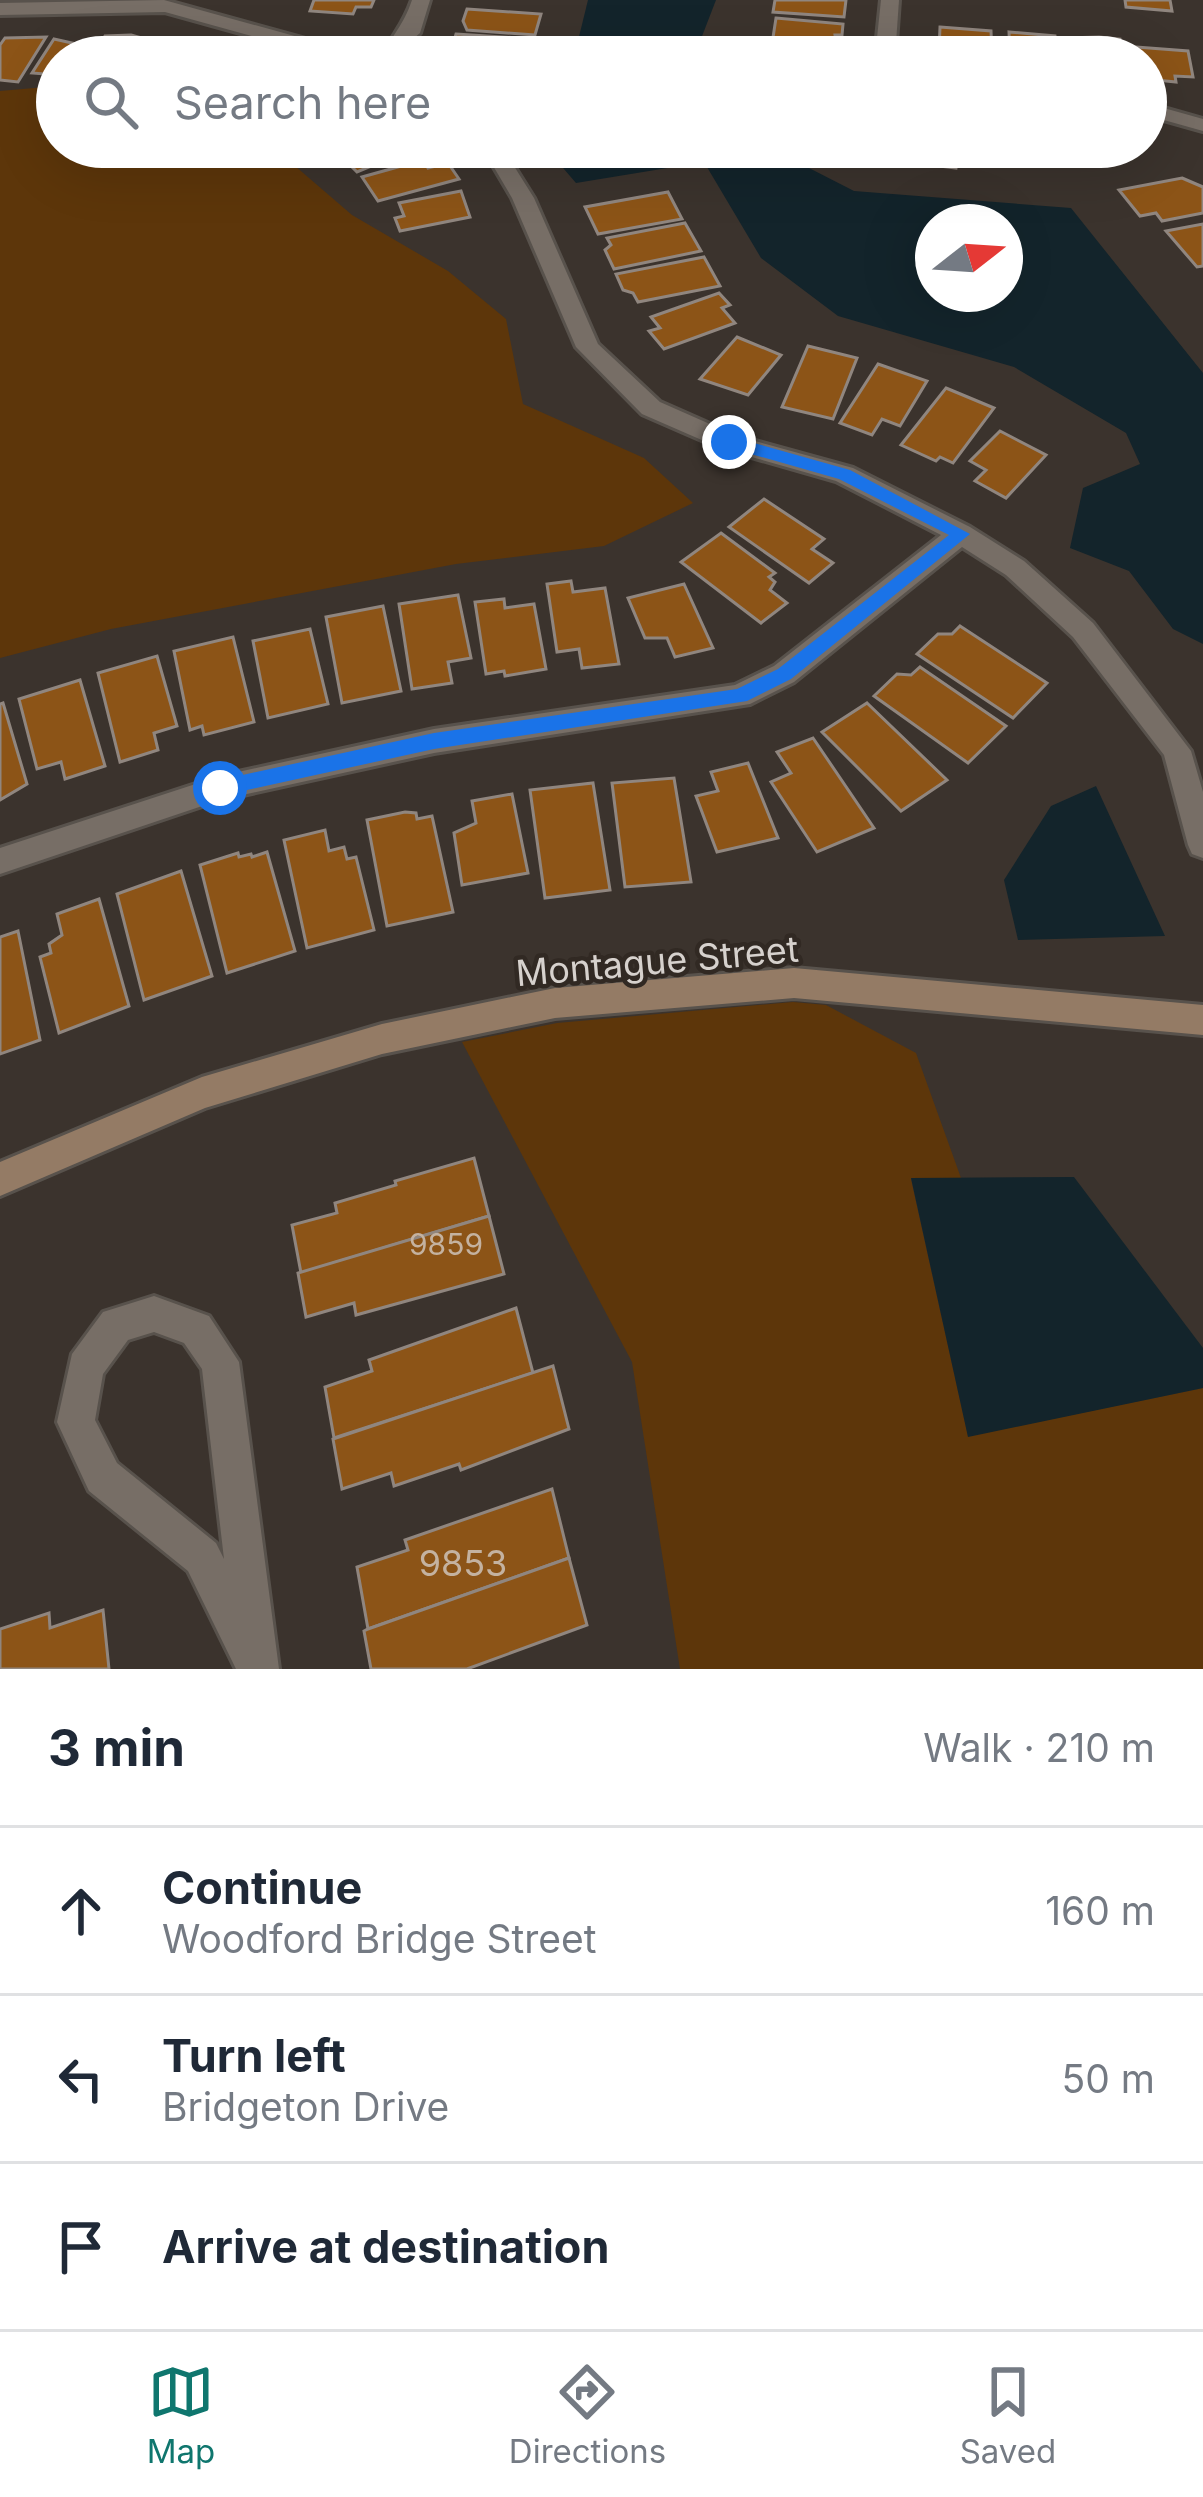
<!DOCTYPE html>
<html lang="en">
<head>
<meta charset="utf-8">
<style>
  body { margin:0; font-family:Inter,sans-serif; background:#f2f2f3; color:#1f2937 }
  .compass { position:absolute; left:915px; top:204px; width:108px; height:108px; border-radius:50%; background:#fff; box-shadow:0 12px 48px #0002; rotate:73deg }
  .stop { position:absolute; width:36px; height:36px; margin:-27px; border:9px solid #1a73e8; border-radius:50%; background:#fff }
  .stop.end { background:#1a73e8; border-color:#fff; box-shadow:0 3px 12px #0008 }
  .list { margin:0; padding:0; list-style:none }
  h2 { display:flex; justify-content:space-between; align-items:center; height:156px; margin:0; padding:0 48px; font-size:51px }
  h2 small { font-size:39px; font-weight:400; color:#747a83 }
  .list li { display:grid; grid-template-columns:78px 1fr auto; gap:36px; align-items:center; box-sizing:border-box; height:168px; padding:0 48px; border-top:3px solid #e0e1e3 }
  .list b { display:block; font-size:45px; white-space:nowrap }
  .list p { margin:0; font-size:39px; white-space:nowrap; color:#747a83 }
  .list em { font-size:39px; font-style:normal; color:#747a83 }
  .icon { flex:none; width:66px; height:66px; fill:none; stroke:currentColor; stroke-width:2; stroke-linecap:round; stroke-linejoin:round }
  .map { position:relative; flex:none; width:1203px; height:1669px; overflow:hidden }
  .search { position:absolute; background:#fff; box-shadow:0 12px 48px #0002; left:36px; right:36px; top:36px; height:132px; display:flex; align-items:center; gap:30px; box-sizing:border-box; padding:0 42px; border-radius:66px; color:#747a83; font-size:45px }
  .sheet { height:660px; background:#fff }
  nav { display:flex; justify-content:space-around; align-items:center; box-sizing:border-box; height:168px; border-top:3px solid #e0e1e3; background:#fff; font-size:33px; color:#747a83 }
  nav a { display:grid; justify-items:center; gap:6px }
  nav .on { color:#0f766e }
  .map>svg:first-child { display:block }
  .green { fill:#5d360a }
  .water { fill:#13242b; fill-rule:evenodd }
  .building { fill:#8c5417; stroke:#90867f; stroke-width:3 }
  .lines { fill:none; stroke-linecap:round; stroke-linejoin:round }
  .street-casing { stroke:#58524c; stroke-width:6 }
  .secondary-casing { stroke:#58524c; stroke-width:6 }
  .street { fill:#776e66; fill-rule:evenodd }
  .secondary { fill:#947b65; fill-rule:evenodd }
  .route { fill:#1a73e8 }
  .labels { text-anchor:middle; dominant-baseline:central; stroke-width:9; stroke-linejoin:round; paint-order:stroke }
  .number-label { font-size:30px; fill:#c4b2a0 }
  .street-label { font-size:36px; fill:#d6d1cd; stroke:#312923 }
  .near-number-label { font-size:36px; fill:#c4b2a0 }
</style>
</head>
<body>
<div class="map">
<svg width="1203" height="1669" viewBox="0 0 1203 1669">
  <rect width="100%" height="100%" fill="#3b332d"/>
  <g class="green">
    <path d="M 57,86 L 57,147 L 273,147 L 352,215 L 448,271 L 506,319 L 523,404 L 644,458 L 693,503 L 604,546 L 456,564 L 111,629 L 0,658 L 0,91 Z"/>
    <path d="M 793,1002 L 826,1005 L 916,1053 L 961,1178 L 911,1179 L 968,1436 L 1203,1388 L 1203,1669 L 680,1669 L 632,1362 L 462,1042 L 557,1023 Z"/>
  </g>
  <g class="water">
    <path d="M 588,0 L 716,0 L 694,57 L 574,57 Z"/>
    <path d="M 545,147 L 768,147 L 854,191 L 1071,208 L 1203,373 L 1203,644 L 1173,629 L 1129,571 L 1070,548 L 1083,488 L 1140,464 L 1126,433 L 1014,367 L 838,316 L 761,258 L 704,162 L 576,183 ZM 1005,222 L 1005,294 L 933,294 L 933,222 Z"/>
    <path d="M 1096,786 L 1165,936 L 1018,940 L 1004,880 L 1051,806 Z"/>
    <path d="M 1074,1177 L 1203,1348 L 1203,1388 L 968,1437 L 911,1178 Z"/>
  </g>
  <g class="building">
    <path d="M 314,0 L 374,0 L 371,7 L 356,7 L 353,14 L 310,11 Z"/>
    <path d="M 775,0 L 846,0 L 844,17 L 773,12 Z"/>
    <path d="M 1125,0 L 1170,0 L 1172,11 L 1126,7 Z"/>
    <path d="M 467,9 L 541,14 L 535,35 L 467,30 L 463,21 Z"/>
    <path d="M 776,18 L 843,24 L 842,35 L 835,35 L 837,49 L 772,44 Z"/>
    <path d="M 940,27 L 991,31 L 992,57 L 939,52 Z"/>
    <path d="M 1009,32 L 1055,36 L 1057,57 L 1010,57 Z"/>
    <path d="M 456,34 L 533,39 L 528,57 L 457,57 L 457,51 L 451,51 Z"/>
    <path d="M 131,35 L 145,39 L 135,57 L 92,57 L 105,36 Z"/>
    <path d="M 46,37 L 18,82 L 0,80 L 0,45 L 5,38 Z"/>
    <path d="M 1099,37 L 1120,39 L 1121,57 L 1068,57 L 1067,38 Z"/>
    <path d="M 167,38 L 204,45 L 194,57 L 150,57 Z"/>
    <path d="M 54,39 L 90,47 L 83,57 L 57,57 L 57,75 L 32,73 Z"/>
    <path d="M 1136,47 L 1188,51 L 1193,77 L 1175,76 L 1176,82 L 1146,79 L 1146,57 L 1137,57 Z"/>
    <path d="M 343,147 L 417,147 L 357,172 L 335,150 Z"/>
    <path d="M 909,147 L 959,147 L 956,168 L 907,162 Z"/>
    <path d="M 976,147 L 1031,147 L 1032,162 L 976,157 Z"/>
    <path d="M 1060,147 L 1109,147 L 1110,162 L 1060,157 Z"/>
    <path d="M 423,160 L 428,168 L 448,163 L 459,179 L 378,201 L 362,177 Z"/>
    <path d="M 1182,178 L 1203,187 L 1203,213 L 1162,221 L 1156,213 L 1140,216 L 1119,190 Z"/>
    <path d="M 461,191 L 470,217 L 400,231 L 395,218 L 404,216 L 399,203 Z"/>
    <path d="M 668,192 L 682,219 L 598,234 L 585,207 Z"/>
    <path d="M 685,223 L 701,251 L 614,269 L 605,250 L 611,245 L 607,238 Z"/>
    <path d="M 1203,224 L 1203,266 L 1197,267 L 1166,231 Z"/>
    <path d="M 704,257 L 720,286 L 638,302 L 633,293 L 623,290 L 616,274 Z"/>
    <path d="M 719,293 L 730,305 L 722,308 L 735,323 L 664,349 L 649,331 L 660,328 L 651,317 Z"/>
    <path d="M 737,337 L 781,355 L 748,395 L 700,379 Z"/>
    <path d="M 808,346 L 857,358 L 833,419 L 782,407 Z"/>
    <path d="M 878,364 L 927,381 L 900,426 L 882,419 L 872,435 L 840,423 Z"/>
    <path d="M 946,388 L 994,408 L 953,463 L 940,457 L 936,461 L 901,445 Z"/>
    <path d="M 1000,431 L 1046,455 L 1006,498 L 975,481 L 986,470 L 970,461 Z"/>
    <path d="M 764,499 L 824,539 L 812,549 L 833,563 L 809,583 L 729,527 Z"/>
    <path d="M 721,533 L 775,573 L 769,577 L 775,582 L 770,590 L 787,603 L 761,623 L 681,562 Z"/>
    <path d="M 571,581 L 573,592 L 605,588 L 619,664 L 582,668 L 579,649 L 557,652 L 547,584 Z"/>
    <path d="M 684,584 L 713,648 L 675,657 L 667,638 L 645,638 L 628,598 Z"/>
    <path d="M 458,595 L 471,658 L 448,662 L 452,683 L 412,689 L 399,604 Z"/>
    <path d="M 504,599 L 505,608 L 534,604 L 546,669 L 505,676 L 504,671 L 486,674 L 475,602 Z"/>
    <path d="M 383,606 L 401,691 L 342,703 L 326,617 Z"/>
    <path d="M 960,626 L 1047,683 L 1013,718 L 917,654 L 938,634 L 952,634 Z"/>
    <path d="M 310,629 L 328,704 L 268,718 L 253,641 Z"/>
    <path d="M 233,637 L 254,722 L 204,735 L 202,726 L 190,730 L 174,651 Z"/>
    <path d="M 157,656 L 177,726 L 154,733 L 158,750 L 120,762 L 98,673 Z"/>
    <path d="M 920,667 L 1006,726 L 968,763 L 874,696 L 897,674 L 911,675 Z"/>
    <path d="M 80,680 L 105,766 L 65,779 L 61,762 L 37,769 L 19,699 Z"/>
    <path d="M 3,703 L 27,784 L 0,800 L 0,704 Z"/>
    <path d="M 867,703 L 947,780 L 901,811 L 822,732 Z"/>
    <path d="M 813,738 L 874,828 L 817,852 L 771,782 L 791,773 L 777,752 Z"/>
    <path d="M 748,763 L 778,838 L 717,852 L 696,796 L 718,791 L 711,772 Z"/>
    <path d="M 674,778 L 691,882 L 625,887 L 612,783 Z"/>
    <path d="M 593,783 L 610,890 L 545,898 L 530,790 Z"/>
    <path d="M 512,794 L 528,873 L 462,885 L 454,833 L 476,823 L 472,801 Z"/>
    <path d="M 405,812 L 416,813 L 417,819 L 432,816 L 453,912 L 387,926 L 367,820 Z"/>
    <path d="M 325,830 L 329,851 L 344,847 L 347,859 L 356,857 L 374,930 L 307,948 L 284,840 Z"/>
    <path d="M 267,852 L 295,951 L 227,973 L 200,865 L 238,853 L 239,857 L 251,854 L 252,857 Z"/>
    <path d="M 181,871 L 212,976 L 144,1000 L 117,894 Z"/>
    <path d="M 99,899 L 129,1006 L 59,1033 L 40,957 L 51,953 L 49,944 L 62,935 L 57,914 Z"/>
    <path d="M 18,931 L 40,1040 L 0,1054 L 0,937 Z"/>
    <path d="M 474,1158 L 489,1216 L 301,1273 L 292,1225 L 337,1213 L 335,1203 L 396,1185 L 395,1181 Z"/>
    <path d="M 489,1216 L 504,1274 L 356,1315 L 354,1303 L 306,1317 L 298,1273 Z"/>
    <path d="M 516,1308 L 533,1373 L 334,1438 L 325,1387 L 372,1371 L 369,1360 Z"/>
    <path d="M 553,1366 L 569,1429 L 461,1470 L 459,1464 L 394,1486 L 391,1473 L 342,1489 L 333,1439 Z"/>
    <path d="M 552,1489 L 569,1558 L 368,1629 L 357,1567 L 408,1550 L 405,1540 Z"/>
    <path d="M 569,1558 L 587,1625 L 467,1669 L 371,1669 L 364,1631 L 368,1629 Z"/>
    <path d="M 103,1610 L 109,1669 L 0,1669 L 0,1629 L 49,1613 L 50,1628 Z"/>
  </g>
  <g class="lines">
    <defs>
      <g id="street">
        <path d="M 164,0 L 356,53 L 359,57 L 327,57 L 165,12 L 0,15 L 0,3 Z"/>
        <path d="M 412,0 L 430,0 L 420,33 L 406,45 L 402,57 L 382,57 C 392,34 403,27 412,0 Z"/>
        <path d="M 881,0 L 899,0 L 895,57 L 875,57 Z"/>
        <path d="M 1146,103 L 1203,119 L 1203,131 L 1146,115 Z"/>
        <path d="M 482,147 L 502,147 L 534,198 L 598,344 L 660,402 L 737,436 L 853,468 L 970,527 L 1024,561 L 1093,623 L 1191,751 L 1203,792 L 1203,858 L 1192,854 L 1188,845 L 1164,755 L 1073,637 L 1006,575 L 962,547 L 794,682 L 750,704 L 434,753 L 220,800 L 0,874 L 0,848 L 220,776 L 434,729 L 735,685 L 774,666 L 941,535 L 836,481 L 720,448 L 642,414 L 576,347 L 512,198 Z"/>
        <path d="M 154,1296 L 209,1316 L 239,1362 L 279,1669 L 236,1669 L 188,1571 L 89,1491 L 57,1422 L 72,1354 L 103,1312 ZM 154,1332 L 184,1343 L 202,1369 L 224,1559 L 216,1543 L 117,1463 L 95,1420 L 103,1374 L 128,1340 Z"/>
      </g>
      <path id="secondary" d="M 794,968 L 1203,1005 L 1203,1035 L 794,998 L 555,1018 L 382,1054 L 205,1108 L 0,1196 L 0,1162 L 202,1077 L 382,1024 L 555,988 Z"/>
    </defs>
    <use href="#street" class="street-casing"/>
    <use href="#secondary" class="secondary-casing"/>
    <use href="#street" class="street"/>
    <use href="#secondary" class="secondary"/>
  </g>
  <path class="route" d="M 729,436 L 850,470 L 970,534 L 791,679 L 747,701 L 434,749 L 220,796 L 214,794 L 211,788 L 220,780 L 434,733 L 737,689 L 778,669 L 949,535 L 839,479 L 723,446 L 723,438 Z"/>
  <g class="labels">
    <g class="number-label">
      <text x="446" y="1244">9859</text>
    </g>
    <g class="street-label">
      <text transform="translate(657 961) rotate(-5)">Montague Street</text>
    </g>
    <g class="near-number-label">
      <text x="463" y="1563">9853</text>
    </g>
  </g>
</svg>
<svg class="compass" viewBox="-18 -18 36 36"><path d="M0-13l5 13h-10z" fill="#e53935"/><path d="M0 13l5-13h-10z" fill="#747a83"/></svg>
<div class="stop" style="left:220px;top:788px"></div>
<div class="stop end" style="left:729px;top:442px"></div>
<div class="search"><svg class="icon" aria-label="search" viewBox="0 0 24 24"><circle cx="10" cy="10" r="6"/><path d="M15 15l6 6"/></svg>Search here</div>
</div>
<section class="sheet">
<h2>3 min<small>Walk · 210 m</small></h2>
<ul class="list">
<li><svg class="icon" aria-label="ahead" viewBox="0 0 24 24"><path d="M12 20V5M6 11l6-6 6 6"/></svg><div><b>Continue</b><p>Woodford Bridge Street</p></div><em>160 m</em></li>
<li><svg class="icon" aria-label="left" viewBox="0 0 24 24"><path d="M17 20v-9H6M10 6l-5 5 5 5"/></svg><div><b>Turn left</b><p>Bridgeton Drive</p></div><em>50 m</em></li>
<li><svg class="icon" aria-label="arrive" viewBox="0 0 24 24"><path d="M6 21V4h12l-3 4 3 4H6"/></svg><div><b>Arrive at destination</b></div></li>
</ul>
</section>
<nav>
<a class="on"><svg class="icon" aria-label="map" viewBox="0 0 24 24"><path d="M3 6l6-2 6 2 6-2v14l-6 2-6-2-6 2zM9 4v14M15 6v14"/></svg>Map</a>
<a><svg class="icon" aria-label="directions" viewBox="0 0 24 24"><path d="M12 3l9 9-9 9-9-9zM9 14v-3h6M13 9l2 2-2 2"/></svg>Directions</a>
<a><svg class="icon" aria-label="saved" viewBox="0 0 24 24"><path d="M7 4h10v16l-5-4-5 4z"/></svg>Saved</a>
</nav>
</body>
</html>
